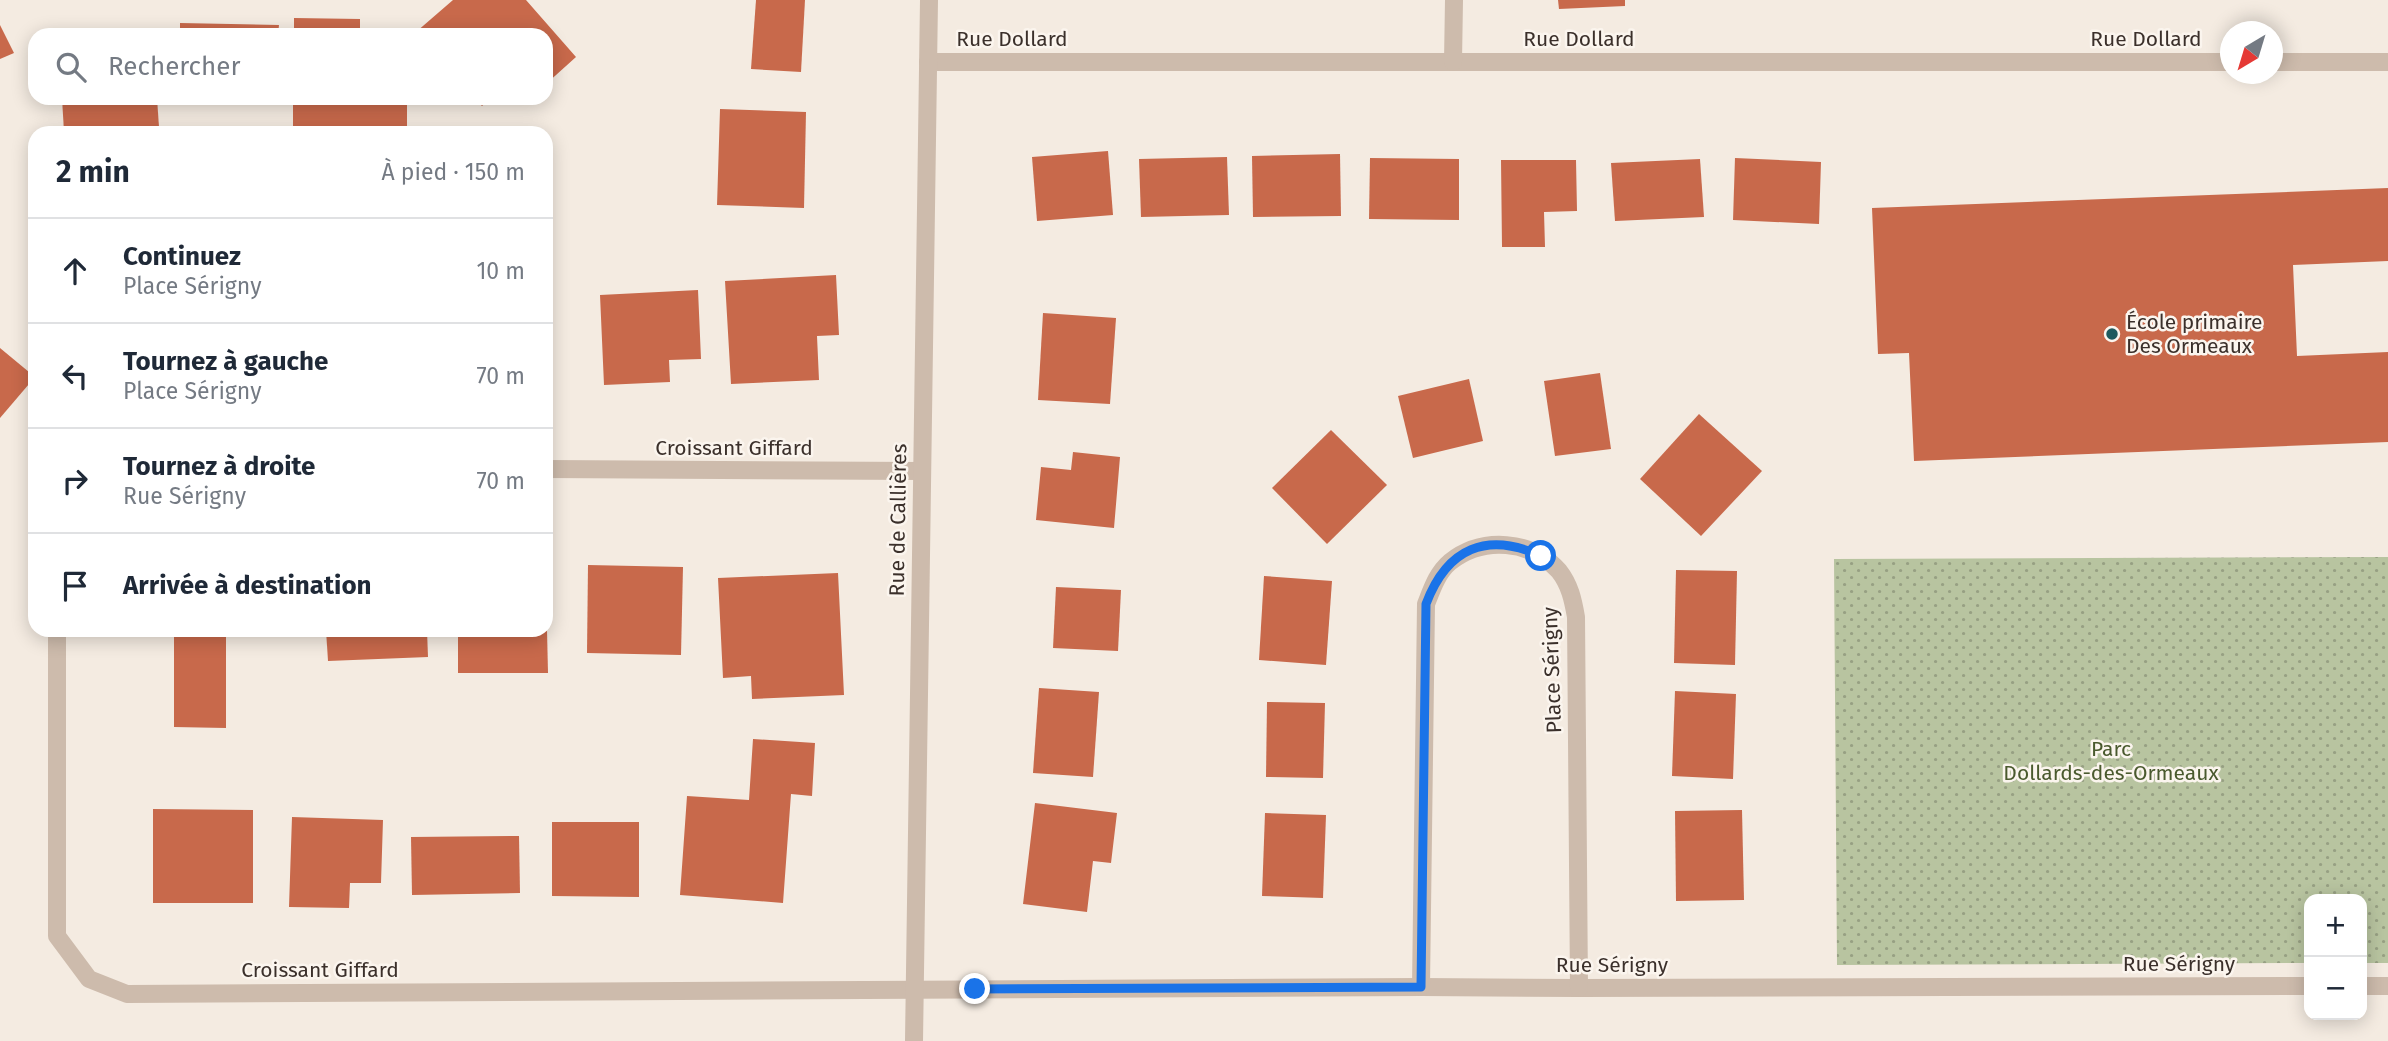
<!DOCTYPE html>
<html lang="fr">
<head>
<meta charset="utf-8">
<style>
  body { margin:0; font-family:"Fira Sans",sans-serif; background:#f2f2f3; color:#1f2937 }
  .controls { position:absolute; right:21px; bottom:21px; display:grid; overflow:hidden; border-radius:14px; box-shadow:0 4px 18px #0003 }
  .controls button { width:63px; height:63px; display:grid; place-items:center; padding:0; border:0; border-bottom:2px solid #e0e1e3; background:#fff; color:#1f2937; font:35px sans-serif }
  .compass { position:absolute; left:2220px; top:21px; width:63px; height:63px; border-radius:50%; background:#fff; box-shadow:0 4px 18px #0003; rotate:218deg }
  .stop { position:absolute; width:21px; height:21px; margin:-16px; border:5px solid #1a73e8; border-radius:50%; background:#fff }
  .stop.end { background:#1a73e8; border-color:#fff; box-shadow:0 2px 7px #0008 }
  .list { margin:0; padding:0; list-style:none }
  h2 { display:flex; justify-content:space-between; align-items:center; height:91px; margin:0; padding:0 28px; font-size:30px }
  h2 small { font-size:23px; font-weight:400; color:#747a83 }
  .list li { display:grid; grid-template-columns:46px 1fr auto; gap:21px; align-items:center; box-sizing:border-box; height:105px; padding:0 28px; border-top:2px solid #e0e1e3 }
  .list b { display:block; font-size:26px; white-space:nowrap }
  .list p { margin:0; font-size:23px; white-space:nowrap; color:#747a83 }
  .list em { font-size:23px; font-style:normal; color:#747a83 }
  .icon { flex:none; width:38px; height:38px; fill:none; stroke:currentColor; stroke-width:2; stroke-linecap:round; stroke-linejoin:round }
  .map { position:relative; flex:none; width:2388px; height:1041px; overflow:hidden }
  .search { position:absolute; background:#fff; box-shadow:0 4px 18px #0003; left:28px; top:28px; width:525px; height:77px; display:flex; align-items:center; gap:18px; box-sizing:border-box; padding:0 24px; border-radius:21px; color:#747a83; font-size:26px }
  .panel { position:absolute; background:#fff; box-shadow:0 4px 18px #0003; left:28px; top:126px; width:525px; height:511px; border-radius:21px }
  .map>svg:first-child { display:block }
  .park { fill:url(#park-dots) }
  .building { fill:#c8694b }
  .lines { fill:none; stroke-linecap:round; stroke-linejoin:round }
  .minor { stroke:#cdbbac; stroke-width:18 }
  .route { stroke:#1a73e8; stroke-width:9 }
  .poi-dot { fill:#1f5a5e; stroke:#fbf5ee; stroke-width:2.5 }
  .labels { text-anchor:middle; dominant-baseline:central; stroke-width:5; stroke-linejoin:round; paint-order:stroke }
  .street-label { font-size:21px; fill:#3b302b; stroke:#fbf5ee }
  .poi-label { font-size:21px; fill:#3b302b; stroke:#fbf5ee; text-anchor:start }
  .park-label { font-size:21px; fill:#4a5a2e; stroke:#fbf5ee }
</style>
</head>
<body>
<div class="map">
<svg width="2388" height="1041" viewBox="0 0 2388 1041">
  <defs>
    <pattern id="park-dots" width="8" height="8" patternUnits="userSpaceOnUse" patternTransform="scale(1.75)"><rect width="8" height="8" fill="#b8c4a0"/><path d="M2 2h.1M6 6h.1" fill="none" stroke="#97a083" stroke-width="1.8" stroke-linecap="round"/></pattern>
  </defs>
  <rect width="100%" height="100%" fill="#f4ebe1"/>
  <path class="park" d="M 2388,557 L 2388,963 L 2362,963 L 2362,899 L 2309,899 L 2309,963 L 1837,965 L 1834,559 Z"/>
  <g class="building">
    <path d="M 453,0 L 526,0 L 576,57 L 546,84 L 546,35 L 419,35 L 416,32 Z"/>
    <path d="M 756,0 L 805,0 L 801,72 L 751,69 Z"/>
    <path d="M 1558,0 L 1625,0 L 1625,6 L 1559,9 Z"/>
    <path d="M 294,18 L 360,19 L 360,35 L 294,35 Z"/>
    <path d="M 180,23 L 279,25 L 278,35 L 180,35 Z"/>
    <path d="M 0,25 L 14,53 L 0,59 Z"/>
    <path d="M 62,98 L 157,98 L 159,127 L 64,132 Z"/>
    <path d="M 237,98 L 277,98 L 277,101 L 237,100 Z"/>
    <rect x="293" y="98" width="114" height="35"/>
    <path d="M 474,98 L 491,98 L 482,106 Z"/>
    <path d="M 720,109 L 806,112 L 804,208 L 717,205 Z"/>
    <path d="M 1108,151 L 1113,215 L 1037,221 L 1032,157 Z"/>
    <path d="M 1340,154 L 1341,216 L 1253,217 L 1252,156 Z"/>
    <path d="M 1227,157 L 1229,215 L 1141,217 L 1139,159 Z"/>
    <path d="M 1370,158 L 1459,159 L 1459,220 L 1369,219 Z"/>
    <path d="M 1735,158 L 1821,162 L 1819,224 L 1733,220 Z"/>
    <path d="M 1700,159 L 1704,217 L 1615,221 L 1611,163 Z"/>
    <path d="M 1501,160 L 1576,160 L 1577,211 L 1544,212 L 1545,247 L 1502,247 Z"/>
    <path d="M 2388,188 L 2388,261 L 2293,265 L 2297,356 L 2388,352 L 2388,442 L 1914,461 L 1909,353 L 1878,354 L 1872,208 Z"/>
    <path d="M 836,275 L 839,335 L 817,336 L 819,380 L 731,384 L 725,281 Z"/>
    <path d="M 698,290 L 701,359 L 669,360 L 670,382 L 604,385 L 600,295 Z"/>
    <path d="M 1043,313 L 1116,318 L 1110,404 L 1038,400 Z"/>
    <path d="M 0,348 L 35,377 L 0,418 Z"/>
    <path d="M 1600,373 L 1611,449 L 1555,456 L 1544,381 Z"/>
    <path d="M 1469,379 L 1483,441 L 1413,458 L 1398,396 Z"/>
    <path d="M 1699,414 L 1762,471 L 1701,536 L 1640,479 Z"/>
    <path d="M 1331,430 L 1387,485 L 1327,544 L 1272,488 Z"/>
    <path d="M 1073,452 L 1120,457 L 1114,528 L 1036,520 L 1041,467 L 1071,470 Z"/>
    <path d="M 588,565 L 683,567 L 681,655 L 587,653 Z"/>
    <path d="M 1676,570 L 1737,571 L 1735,665 L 1674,663 Z"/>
    <path d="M 838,573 L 844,695 L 752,699 L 751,676 L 723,678 L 718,578 Z"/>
    <path d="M 1264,576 L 1332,581 L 1326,665 L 1259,660 Z"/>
    <path d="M 1056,587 L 1121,590 L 1118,651 L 1053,648 Z"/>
    <path d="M 174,630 L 226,630 L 226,728 L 174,727 Z"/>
    <path d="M 326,630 L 427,630 L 428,657 L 328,661 Z"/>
    <path d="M 458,630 L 547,630 L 548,673 L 458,673 Z"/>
    <path d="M 1039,688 L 1099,692 L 1093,777 L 1033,773 Z"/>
    <path d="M 1675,691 L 1736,694 L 1733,779 L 1672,776 Z"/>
    <path d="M 1267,702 L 1325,703 L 1323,778 L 1266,777 Z"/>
    <path d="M 753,739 L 815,743 L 812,796 L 791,794 L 783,903 L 680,895 L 687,796 L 749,800 Z"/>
    <path d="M 1035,803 L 1117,813 L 1111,863 L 1093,861 L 1087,912 L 1023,904 Z"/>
    <path d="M 153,809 L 253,810 L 253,903 L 153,903 Z"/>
    <path d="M 1742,810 L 1744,900 L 1676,901 L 1675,811 Z"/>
    <path d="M 1265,813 L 1326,815 L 1323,898 L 1262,896 Z"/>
    <path d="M 292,817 L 383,820 L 381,883 L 350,883 L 349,908 L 289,907 Z"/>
    <path d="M 552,822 L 639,822 L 639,897 L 552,896 Z"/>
    <path d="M 519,836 L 520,893 L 412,895 L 411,837 Z"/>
  </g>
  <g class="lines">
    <g class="minor">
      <path d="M 928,62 L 2230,62"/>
      <path d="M 1453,62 L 1454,0"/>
      <path d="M 2272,62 L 2388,62"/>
      <path d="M 546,469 L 922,471"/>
      <path d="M 57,630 L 57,936 L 89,979 L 127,994 L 1421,987 L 1579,988 L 2309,986"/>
      <path d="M 2362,986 L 2388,986"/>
      <path d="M 1421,987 L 1426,604 C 1432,589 1437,573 1450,562 C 1483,536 1531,540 1559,571 C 1570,585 1573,600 1576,617 L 1579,988"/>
      <path d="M 914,1041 L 929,0"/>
    </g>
  </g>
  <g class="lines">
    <path class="route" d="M 975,989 L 1421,987 L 1426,604 C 1447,548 1487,531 1541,556"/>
  </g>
  <circle class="poi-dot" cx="2112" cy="334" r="7"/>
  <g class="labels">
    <g class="street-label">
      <text x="1012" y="39">Rue Dollard</text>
      <text x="1579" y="39">Rue Dollard</text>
      <text x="2146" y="39">Rue Dollard</text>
      <text x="734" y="448">Croissant Giffard</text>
      <text transform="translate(898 520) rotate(-89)">Rue de Callières</text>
      <text transform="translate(1552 670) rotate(-92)">Place Sérigny</text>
      <text x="2179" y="964">Rue Sérigny</text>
      <text x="1612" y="965">Rue Sérigny</text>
      <text x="320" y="970">Croissant Giffard</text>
    </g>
    <g class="poi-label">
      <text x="2126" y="322">École primaire<tspan x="2126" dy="24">Des Ormeaux</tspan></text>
    </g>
    <g class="park-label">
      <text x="2111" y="749">Parc<tspan x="2111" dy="24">Dollards-des-Ormeaux</tspan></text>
    </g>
  </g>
</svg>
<div class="controls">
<button>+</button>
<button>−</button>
</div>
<svg class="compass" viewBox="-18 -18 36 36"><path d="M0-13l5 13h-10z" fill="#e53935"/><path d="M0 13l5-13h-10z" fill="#747a83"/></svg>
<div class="stop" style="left:1541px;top:556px"></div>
<div class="stop end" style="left:975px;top:989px"></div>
<div class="search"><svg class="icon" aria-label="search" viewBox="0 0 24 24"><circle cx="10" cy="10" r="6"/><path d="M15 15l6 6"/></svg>Rechercher</div>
<section class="panel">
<h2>2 min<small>À pied · 150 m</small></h2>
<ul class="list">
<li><svg class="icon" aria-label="ahead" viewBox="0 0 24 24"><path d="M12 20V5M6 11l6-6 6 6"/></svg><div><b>Continuez</b><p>Place Sérigny</p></div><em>10 m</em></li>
<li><svg class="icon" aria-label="left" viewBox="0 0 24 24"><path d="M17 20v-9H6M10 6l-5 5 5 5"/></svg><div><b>Tournez à gauche</b><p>Place Sérigny</p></div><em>70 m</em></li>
<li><svg class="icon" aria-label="right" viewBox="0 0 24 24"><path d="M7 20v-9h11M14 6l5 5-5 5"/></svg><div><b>Tournez à droite</b><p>Rue Sérigny</p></div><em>70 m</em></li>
<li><svg class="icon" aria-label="arrive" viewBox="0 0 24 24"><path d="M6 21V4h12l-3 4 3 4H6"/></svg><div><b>Arrivée à destination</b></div></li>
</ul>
</section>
</div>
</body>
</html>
